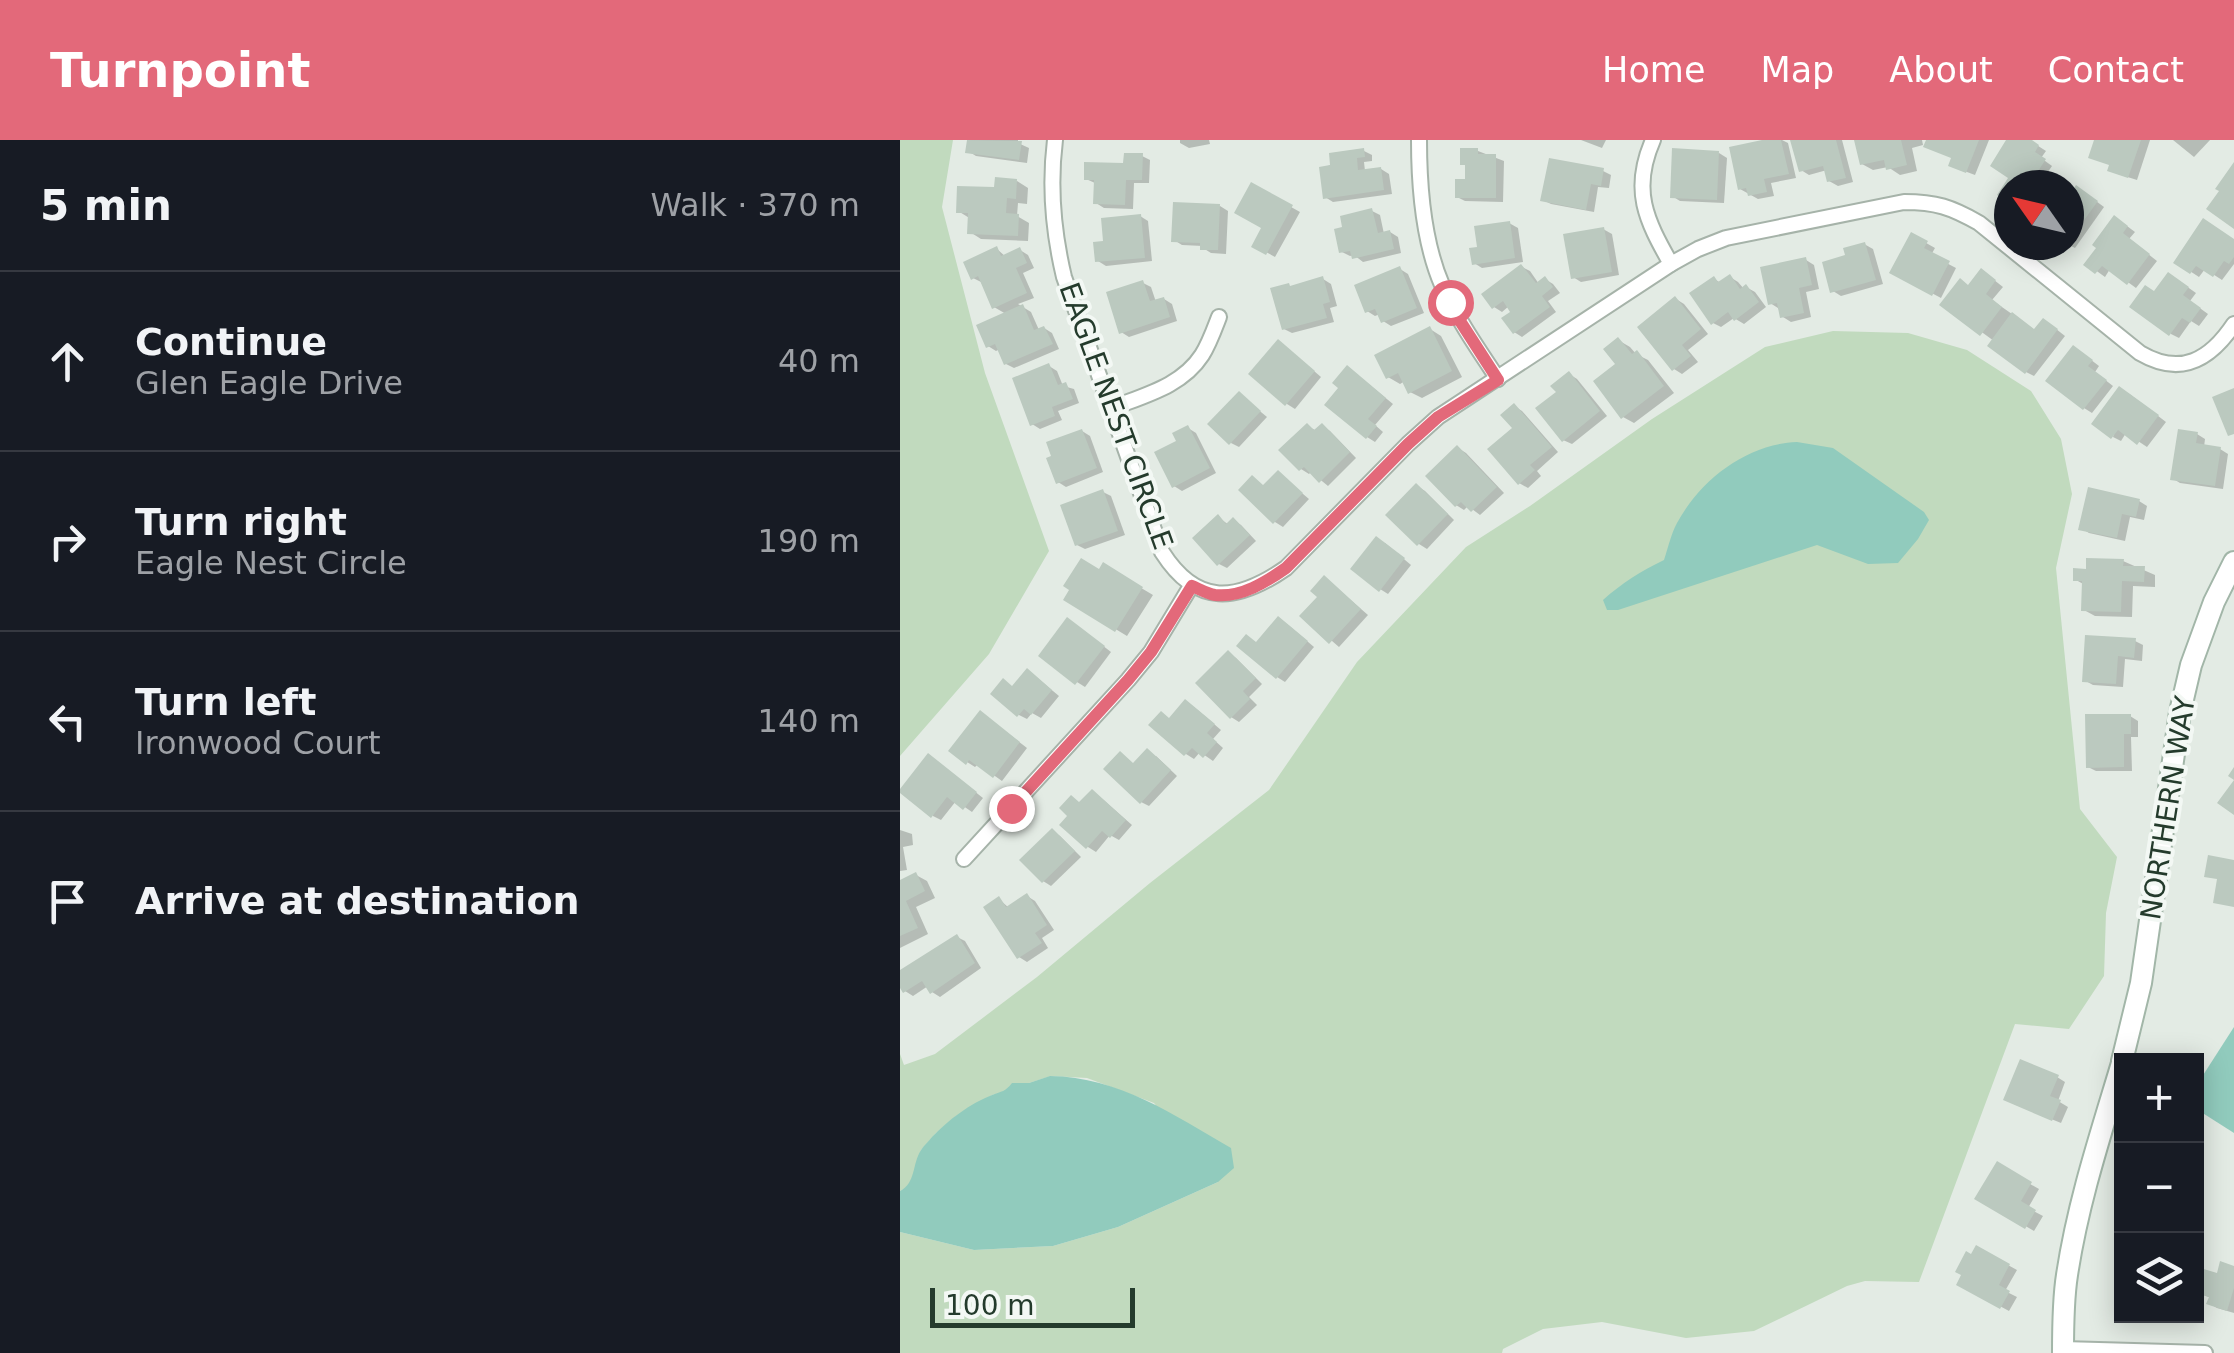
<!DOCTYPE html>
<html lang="en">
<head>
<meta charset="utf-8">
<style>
  body { margin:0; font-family:"DejaVu Sans",sans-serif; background:#20242c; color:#f1f3f6 }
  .controls { position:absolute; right:30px; bottom:30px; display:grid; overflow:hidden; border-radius:0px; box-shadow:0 5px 25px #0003 }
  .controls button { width:90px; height:90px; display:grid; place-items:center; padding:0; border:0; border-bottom:2px solid #363941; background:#171b24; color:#f1f3f6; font:50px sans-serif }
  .compass { position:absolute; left:1094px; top:30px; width:90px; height:90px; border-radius:50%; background:#171b24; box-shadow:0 5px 25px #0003; rotate:304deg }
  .scale { position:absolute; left:30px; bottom:25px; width:205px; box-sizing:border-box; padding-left:10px; border:5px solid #243b2c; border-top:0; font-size:28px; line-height:35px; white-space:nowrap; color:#243b2c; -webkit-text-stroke:8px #f3f8f4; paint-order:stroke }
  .stop { position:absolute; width:30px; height:30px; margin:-22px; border:8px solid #e3697a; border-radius:50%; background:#fff }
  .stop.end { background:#e3697a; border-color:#fff; box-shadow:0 2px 10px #0008 }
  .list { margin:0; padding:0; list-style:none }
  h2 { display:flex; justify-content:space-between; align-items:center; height:130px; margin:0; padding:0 40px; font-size:42px }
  h2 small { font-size:32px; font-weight:400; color:#9ea1a6 }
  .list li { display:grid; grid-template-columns:65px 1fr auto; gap:30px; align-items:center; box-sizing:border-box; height:180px; padding:0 40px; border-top:2px solid #363941 }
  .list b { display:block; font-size:38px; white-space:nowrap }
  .list p { margin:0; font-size:32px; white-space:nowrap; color:#9ea1a6 }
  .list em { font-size:32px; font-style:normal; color:#9ea1a6 }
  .icon { flex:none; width:55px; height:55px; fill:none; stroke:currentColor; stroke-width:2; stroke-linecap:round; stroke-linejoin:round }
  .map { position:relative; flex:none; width:1334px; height:1213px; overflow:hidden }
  header { display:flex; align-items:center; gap:60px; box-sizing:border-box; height:140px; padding:0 50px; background:#e3697a; color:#fff }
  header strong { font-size:48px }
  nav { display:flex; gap:55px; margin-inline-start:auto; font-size:35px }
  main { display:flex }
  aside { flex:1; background:#171b24 }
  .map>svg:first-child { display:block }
  .green { fill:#c1dabe }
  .water { fill:#91cbbd }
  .shadow { fill:#0003 }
  .building { fill:#bbc9bf }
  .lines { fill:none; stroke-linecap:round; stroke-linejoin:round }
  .street-casing { stroke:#a6b3a9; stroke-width:18 }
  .secondary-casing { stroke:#a2b6a8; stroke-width:24 }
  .street { stroke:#fff; stroke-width:14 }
  .secondary { stroke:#fff; stroke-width:20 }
  .route { stroke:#e3697a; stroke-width:12 }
  .labels { text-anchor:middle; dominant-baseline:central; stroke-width:8; stroke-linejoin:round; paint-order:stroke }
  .street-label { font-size:28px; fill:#243b2c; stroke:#f3f8f4 }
</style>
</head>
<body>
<header>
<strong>Turnpoint</strong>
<nav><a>Home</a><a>Map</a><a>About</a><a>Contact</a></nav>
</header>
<main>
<aside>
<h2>5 min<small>Walk · 370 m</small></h2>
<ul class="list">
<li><svg class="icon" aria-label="ahead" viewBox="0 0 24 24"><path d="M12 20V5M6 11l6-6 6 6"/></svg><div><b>Continue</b><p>Glen Eagle Drive</p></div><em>40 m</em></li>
<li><svg class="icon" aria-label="right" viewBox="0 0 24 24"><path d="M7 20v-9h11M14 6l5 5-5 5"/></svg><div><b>Turn right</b><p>Eagle Nest Circle</p></div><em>190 m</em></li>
<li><svg class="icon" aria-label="left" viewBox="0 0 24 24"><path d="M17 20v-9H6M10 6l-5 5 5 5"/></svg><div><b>Turn left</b><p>Ironwood Court</p></div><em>140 m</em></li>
<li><svg class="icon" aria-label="arrive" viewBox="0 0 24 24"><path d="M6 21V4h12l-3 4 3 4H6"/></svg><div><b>Arrive at destination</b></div></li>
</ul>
</aside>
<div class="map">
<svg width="1334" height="1213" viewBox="0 0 1334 1213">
  <rect width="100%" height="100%" fill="#e3ebe4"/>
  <g class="green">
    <path d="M 0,0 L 53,0 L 42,67 L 85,233 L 149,411 L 89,514 L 0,616 Z"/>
    <path d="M 933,191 L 1008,193 L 1067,210 L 1131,251 L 1161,299 L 1172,354 L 1156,428 L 1180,669 L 1217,717 L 1206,773 L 1204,836 L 1169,889 L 1115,884 L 1019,1142 L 965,1141 L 947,1146 L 854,1191 L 786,1198 L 702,1182 L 643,1189 L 603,1209 L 602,1213 L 0,1213 L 0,1092 L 74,1110 L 153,1106 L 218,1087 L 318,1042 L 254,963 L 187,938 L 151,936 L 129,943 L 113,943 L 106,951 L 92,955 L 56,976 L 36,993 L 21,1010 L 11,1043 L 7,1048 L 0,1051 L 0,914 L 4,925 L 35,914 L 137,837 L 250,743 L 369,650 L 457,522 L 566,407 L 630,366 L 752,279 L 865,207 Z"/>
  </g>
  <g class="water">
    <path d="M 897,302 L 933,308 L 1024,372 L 1029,380 L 1018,399 L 998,423 L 968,424 L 917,405 L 718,470 L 707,470 L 703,460 C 722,443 741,431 764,420 C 768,408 771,394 777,383 C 801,339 847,304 897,302 Z"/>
    <path d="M 1334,887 L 1334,993 L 1301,972 L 1298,943 Z"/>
    <path d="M 150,936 C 219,937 274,975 331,1008 L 334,1028 L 318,1042 L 218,1087 L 153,1106 L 74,1110 L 0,1092 L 0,1051 C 16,1043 12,1024 21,1010 C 24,1005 29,1001 32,997 C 48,980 71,963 92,955 C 102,951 105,952 112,943 L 129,943 Z"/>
  </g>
  <g class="shadow">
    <path d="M 69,0 L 118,0 L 118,3 L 129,8 L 127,23 L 76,16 L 68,11 Z"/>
    <path d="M 280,0 L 309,0 L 310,4 L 289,8 L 280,3 Z"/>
    <path d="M 681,0 L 706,0 L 702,8 Z"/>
    <path d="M 874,0 L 882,0 L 888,3 L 896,38 L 871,43 L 874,56 L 858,59 L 840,49 Z"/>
    <path d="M 893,0 L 942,0 L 953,42 L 938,46 L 929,41 L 927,30 L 909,35 L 901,30 Z"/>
    <path d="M 956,0 L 1022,0 L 1023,5 L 1012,8 L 1017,31 L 1000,35 L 988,27 L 973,30 L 962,24 Z"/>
    <path d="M 1028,0 L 1089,0 L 1075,35 L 1059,29 L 1054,18 Z"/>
    <path d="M 1109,0 L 1129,0 L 1146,11 L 1141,18 L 1152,26 L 1139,45 L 1109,45 L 1109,59 L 1101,54 L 1112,37 Z"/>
    <path d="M 1197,0 L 1250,0 L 1237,40 L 1218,34 Z"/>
    <path d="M 1273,0 L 1310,0 L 1294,17 Z"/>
    <path d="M 464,11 L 472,15 L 472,21 L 464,22 L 465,31 L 481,29 L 489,34 L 492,54 L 433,62 L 425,57 L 421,29 Z"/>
    <path d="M 578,11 L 604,21 L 603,62 L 565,61 L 557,57 L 568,42 L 568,27 L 563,24 Z"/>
    <path d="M 819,13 L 827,18 L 824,63 L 780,61 L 772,56 Z"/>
    <path d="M 242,16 L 250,20 L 249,43 L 234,43 L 233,69 L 204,68 L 196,63 L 195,43 L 186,39 L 226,26 Z"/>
    <path d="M 703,31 L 711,35 L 709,48 L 698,47 L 694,72 L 651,64 L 643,60 Z"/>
    <path d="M 117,41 L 128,48 L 127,64 L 118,63 L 117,76 L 129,83 L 128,101 L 81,99 L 70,92 L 71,79 L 58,71 Z"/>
    <path d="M 352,45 L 400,72 L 375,117 L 355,106 L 364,88 Z"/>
    <path d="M 1169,53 L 1185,53 L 1204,67 L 1175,108 L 1169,105 Z"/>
    <path d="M 320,66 L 328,71 L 326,114 L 311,113 L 303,108 L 303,106 L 282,105 L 274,100 Z"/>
    <path d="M 472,71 L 480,75 L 484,94 L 490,92 L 498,97 L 501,113 L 463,122 L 454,115 L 450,116 L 442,112 Z"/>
    <path d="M 240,76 L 248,81 L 252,121 L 206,126 L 198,121 L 206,104 Z"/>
    <path d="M 609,83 L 618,88 L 623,122 L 582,128 L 574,123 Z"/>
    <path d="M 1223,83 L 1235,92 L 1229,99 L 1257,121 L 1236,148 L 1210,129 L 1205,137 L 1187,124 Z"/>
    <path d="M 703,89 L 712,94 L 719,135 L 681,142 L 673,137 Z"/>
    <path d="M 1012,95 L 1035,108 L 1031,115 L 1056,128 L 1041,158 L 992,132 Z"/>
    <path d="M 1334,101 L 1334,124 L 1322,140 L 1305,129 L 1299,137 L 1276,122 Z"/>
    <path d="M 964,104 L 973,109 L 983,144 L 941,156 L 933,151 L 948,117 Z"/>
    <path d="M 97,109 L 106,117 L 120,110 L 128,115 L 134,128 L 123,133 L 134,158 L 118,164 L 131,172 L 139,190 L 144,188 L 152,193 L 159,209 L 114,228 L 106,224 L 100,209 L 96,211 L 88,206 L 106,174 L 94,167 L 81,142 L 73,138 Z"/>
    <path d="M 906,120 L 914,125 L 919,149 L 906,152 L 911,177 L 891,182 L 883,177 L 878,168 L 870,163 Z"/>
    <path d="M 622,127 L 630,131 L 639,144 L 645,139 L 653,144 L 660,153 L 648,161 L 656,172 L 622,197 L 614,192 L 613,172 L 609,166 L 602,172 L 594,167 Z"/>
    <path d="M 500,129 L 508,134 L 524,173 L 491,186 L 483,181 L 480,174 L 475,176 L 467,171 Z"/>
    <path d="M 1089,136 L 1103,147 L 1092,160 L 1136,191 L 1151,185 L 1165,196 L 1134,236 L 1126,232 L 1094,201 L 1043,164 Z"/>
    <path d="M 830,137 L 838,142 L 844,149 L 846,147 L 855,152 L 866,167 L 844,184 L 834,178 L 821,187 L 813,183 L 814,139 L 821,143 Z"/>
    <path d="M 423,139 L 431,144 L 437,166 L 430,168 L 434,182 L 392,193 L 384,189 Z"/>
    <path d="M 1276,139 L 1296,153 L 1290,161 L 1308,174 L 1299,186 L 1291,181 L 1279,198 L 1271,194 L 1255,153 Z"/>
    <path d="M 243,143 L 251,147 L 256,162 L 264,159 L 272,164 L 277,181 L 229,197 L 221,192 Z"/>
    <path d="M 776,159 L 784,164 L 808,194 L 788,210 L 798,222 L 782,234 L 774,229 Z"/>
    <path d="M 530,189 L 541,196 L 562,237 L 522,258 L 510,252 L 505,241 L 500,244 L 488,237 Z"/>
    <path d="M 718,200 L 730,207 L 736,214 L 748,220 L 774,253 L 734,283 L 723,277 Z"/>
    <path d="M 386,207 L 421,237 L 395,269 L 387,264 Z"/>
    <path d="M 1182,213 L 1199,226 L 1195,232 L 1213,246 L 1192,273 L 1184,268 Z"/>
    <path d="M 149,226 L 157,231 L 163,246 L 174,249 L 179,263 L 158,271 L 162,280 L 140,289 L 132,284 Z"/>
    <path d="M 455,233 L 493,264 L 475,285 L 483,292 L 475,302 L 467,297 L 442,247 Z"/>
    <path d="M 669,234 L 677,239 L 707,276 L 672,304 L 663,300 L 659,252 Z"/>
    <path d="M 1228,253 L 1266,282 L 1247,307 L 1226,293 L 1221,301 L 1213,297 Z"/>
    <path d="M 339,254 L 367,277 L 339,307 L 331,303 Z"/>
    <path d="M 614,266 L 622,271 L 658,312 L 637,331 L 641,336 L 628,348 L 619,343 Z"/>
    <path d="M 407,286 L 417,291 L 422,286 L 430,291 L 456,318 L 428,346 L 411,332 L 409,334 L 401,329 Z"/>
    <path d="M 288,288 L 296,293 L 316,333 L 282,351 L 274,346 L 279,302 Z"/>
    <path d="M 182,291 L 190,296 L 203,332 L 166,347 L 158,342 Z"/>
    <path d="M 1297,294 L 1305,299 L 1304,307 L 1320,309 L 1328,314 L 1323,349 L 1280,343 L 1272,338 Z"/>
    <path d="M 558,308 L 566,313 L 604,353 L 580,375 L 568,366 L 564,370 L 556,365 Z"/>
    <path d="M 378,333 L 409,359 L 383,387 L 375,382 L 341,350 L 365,347 Z"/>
    <path d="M 517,346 L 525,351 L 554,380 L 527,409 L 519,404 Z"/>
    <path d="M 203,352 L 211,356 L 225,395 L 185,409 L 177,405 Z"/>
    <path d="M 1239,361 L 1247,366 L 1244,380 L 1230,377 L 1225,401 L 1189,393 L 1181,388 Z"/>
    <path d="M 318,377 L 329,385 L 333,380 L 341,385 L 356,401 L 327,428 L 319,424 Z"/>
    <path d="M 485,403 L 511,425 L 488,454 L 480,449 Z"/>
    <path d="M 1223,421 L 1255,435 L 1255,447 L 1233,446 L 1232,477 L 1195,476 L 1184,470 L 1185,445 L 1176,440 L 1188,431 Z"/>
    <path d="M 204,426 L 253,455 L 227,496 L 166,459 L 200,432 Z"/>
    <path d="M 425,438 L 468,475 L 439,507 L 403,476 L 420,457 Z"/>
    <path d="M 387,484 L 414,507 L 385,542 L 377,537 L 358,504 Z"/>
    <path d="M 176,485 L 211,512 L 185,547 L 177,542 Z"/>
    <path d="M 1235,501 L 1243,505 L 1242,521 L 1225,519 L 1223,547 L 1193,545 L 1184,540 Z"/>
    <path d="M 328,513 L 336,518 L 362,544 L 349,557 L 357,565 L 339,582 L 331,577 Z"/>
    <path d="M 135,536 L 159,556 L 141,578 L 132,573 L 127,579 L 119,575 L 114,548 Z"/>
    <path d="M 294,567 L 321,590 L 313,599 L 323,608 L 313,621 L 300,612 L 294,619 L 286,614 L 252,585 L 271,579 Z"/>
    <path d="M 1230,576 L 1238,581 L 1238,597 L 1231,597 L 1232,631 L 1196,631 L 1188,627 Z"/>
    <path d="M 88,578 L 127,608 L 102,641 L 78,624 L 75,627 L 67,622 Z"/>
    <path d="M 220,614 L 235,625 L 256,616 L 277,636 L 249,666 L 241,662 Z"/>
    <path d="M 36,621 L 83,658 L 72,672 L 56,661 L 41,680 L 33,676 Z"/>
    <path d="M 200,657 L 232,685 L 219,700 L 210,695 L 196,712 L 188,707 L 171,675 L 181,664 Z"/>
    <path d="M 0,690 L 12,694 L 13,705 L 3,707 L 7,730 L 0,731 Z"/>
    <path d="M 152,691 L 160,696 L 181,717 L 151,746 L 143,741 Z"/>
    <path d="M 16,735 L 27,741 L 35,758 L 16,767 L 28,794 L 0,808 L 0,743 Z"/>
    <path d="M 127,756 L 135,761 L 154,790 L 142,798 L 148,808 L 127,822 L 119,817 L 99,759 L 109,768 Z"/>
    <path d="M 57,797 L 65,801 L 81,828 L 40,857 L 32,852 L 28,846 L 13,856 L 5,851 L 0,844 L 0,833 Z"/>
    <path d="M 1157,937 L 1165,942 L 1158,961 L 1168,967 L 1161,983 L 1114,964 Z"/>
    <path d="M 1097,1025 L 1139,1049 L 1128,1068 L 1143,1076 L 1134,1091 L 1078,1058 Z"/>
    <path d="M 1077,1108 L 1117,1130 L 1105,1151 L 1117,1157 L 1109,1171 L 1059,1144 Z"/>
    <path d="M 1334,1128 L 1334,1173 L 1317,1168 L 1309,1163 L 1311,1158 L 1296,1152 L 1299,1130 L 1318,1136 Z"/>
  </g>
  <g class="building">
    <path d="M 67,0 L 122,1 L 119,20 L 65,13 Z"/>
    <path d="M 862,0 L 881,0 L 889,34 L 864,39 L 867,52 L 848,56 L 846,48 L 838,50 L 829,7 Z"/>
    <path d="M 890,0 L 936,0 L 946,38 L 927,42 L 923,26 L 899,32 Z"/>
    <path d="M 954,0 L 1001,0 L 1007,25 L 986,30 L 984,20 L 960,25 Z"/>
    <path d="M 1026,0 L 1079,0 L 1066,33 L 1048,26 L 1051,18 L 1023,7 Z"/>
    <path d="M 1106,0 L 1132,0 L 1139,5 L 1135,12 L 1146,19 L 1129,45 L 1109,45 L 1109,62 L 1097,55 L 1108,38 L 1090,26 Z"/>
    <path d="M 1194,0 L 1241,0 L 1228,38 L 1207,31 L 1209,25 L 1188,18 Z"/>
    <path d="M 464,8 L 465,17 L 457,18 L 458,30 L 481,27 L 484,50 L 423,59 L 419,27 L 430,25 L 429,13 Z"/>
    <path d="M 560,8 L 578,8 L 578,14 L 596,14 L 596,58 L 555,58 L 555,39 L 565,39 L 565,25 L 560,25 Z"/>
    <path d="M 772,8 L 819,11 L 817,60 L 770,58 Z"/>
    <path d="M 224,13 L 243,13 L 242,40 L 226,40 L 225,65 L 193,64 L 194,40 L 184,40 L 184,22 L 223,23 Z"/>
    <path d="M 649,18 L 704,28 L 701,46 L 691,44 L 686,70 L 640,61 Z"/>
    <path d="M 1334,22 L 1334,89 L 1306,69 L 1319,51 L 1315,49 Z"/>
    <path d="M 95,37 L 117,39 L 116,59 L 107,58 L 106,73 L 119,74 L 118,96 L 67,94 L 68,73 L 56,73 L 57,46 L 94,47 Z"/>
    <path d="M 351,42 L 393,65 L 366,115 L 351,107 L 361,88 L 334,73 Z"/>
    <path d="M 1176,45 L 1198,61 L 1169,101 L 1169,51 L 1171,53 Z"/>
    <path d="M 273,62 L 320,64 L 318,110 L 300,110 L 300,103 L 271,102 Z"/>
    <path d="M 472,68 L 478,93 L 490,90 L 494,109 L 452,119 L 450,111 L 439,113 L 434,89 L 442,87 L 440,76 Z"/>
    <path d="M 241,74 L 245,118 L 195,122 L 193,102 L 203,101 L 201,78 Z"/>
    <path d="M 1214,75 L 1228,86 L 1223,93 L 1250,114 L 1227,145 L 1202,126 L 1195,134 L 1183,125 L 1196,108 L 1192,105 Z"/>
    <path d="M 1303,78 L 1334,99 L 1334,117 L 1329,124 L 1324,121 L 1313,137 L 1296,126 L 1290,134 L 1273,123 Z"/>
    <path d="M 610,81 L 615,118 L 572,125 L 569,108 L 577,107 L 574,86 Z"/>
    <path d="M 704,87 L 712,132 L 671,139 L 663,94 Z"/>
    <path d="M 1011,92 L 1028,101 L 1024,108 L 1050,121 L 1032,156 L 989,133 Z"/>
    <path d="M 965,102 L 976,140 L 930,153 L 922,122 L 945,115 L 943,108 Z"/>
    <path d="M 97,106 L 101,116 L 120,107 L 127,123 L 116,128 L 127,153 L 92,169 L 78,136 L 71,140 L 63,122 Z"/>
    <path d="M 906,117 L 912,145 L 899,148 L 904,173 L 880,178 L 877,163 L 868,165 L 860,127 Z"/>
    <path d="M 621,124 L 636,143 L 645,136 L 653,147 L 642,156 L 650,167 L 613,194 L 601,178 L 610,172 L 603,161 L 592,169 L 581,154 Z"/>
    <path d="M 500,126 L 517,168 L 481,183 L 475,169 L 465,173 L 454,145 Z"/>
    <path d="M 1081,128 L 1096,140 L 1086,154 L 1102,167 L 1080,196 L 1039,165 L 1060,138 L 1068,145 Z"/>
    <path d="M 1268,132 L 1289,147 L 1283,155 L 1301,168 L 1290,183 L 1282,178 L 1269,196 L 1229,167 L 1245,145 L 1254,151 Z"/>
    <path d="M 830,134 L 840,149 L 846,144 L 859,162 L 834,181 L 828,172 L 811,185 L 789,153 L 814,136 L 818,142 Z"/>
    <path d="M 423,136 L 430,162 L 423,164 L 427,178 L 382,190 L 370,148 L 389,143 L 390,146 Z"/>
    <path d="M 243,140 L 250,161 L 264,157 L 270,177 L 219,194 L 206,152 Z"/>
    <path d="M 775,156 L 801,189 L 782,205 L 791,216 L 772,231 L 737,187 Z"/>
    <path d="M 123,164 L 134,190 L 144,186 L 153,204 L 104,225 L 95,204 L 86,208 L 76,185 Z"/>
    <path d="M 1112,172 L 1134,189 L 1143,178 L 1158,189 L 1125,234 L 1087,206 Z"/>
    <path d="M 530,186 L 552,231 L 508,254 L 498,233 L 486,239 L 474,215 Z"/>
    <path d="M 718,197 L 732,214 L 737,210 L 764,246 L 721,279 L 693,241 L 715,224 L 703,209 Z"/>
    <path d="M 378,199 L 415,231 L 385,266 L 348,234 Z"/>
    <path d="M 1173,205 L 1193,220 L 1188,226 L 1207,240 L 1183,270 L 1145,241 Z"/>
    <path d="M 149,223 L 158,245 L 166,242 L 173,259 L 152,267 L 155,276 L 130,286 L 112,238 Z"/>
    <path d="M 447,225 L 486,258 L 468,279 L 477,286 L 466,299 L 424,265 L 438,248 L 432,243 Z"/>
    <path d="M 669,231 L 700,271 L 662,302 L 635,268 L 656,252 L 650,246 Z"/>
    <path d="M 1219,246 L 1259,275 L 1237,305 L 1218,290 L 1211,299 L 1191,284 Z"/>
    <path d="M 1334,248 L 1334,294 L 1328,296 L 1312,257 Z"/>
    <path d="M 339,251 L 361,271 L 329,305 L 307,284 Z"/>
    <path d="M 614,263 L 652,307 L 630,325 L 635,330 L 618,345 L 587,309 L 612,288 L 600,275 Z"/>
    <path d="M 407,283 L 414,290 L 422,283 L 450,312 L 419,343 L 404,327 L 399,331 L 378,310 Z"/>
    <path d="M 288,285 L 310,328 L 272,348 L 254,312 L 276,301 L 272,293 Z"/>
    <path d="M 182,289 L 197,328 L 156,344 L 146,318 L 151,316 L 146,302 Z"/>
    <path d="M 1278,289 L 1298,292 L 1296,303 L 1321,307 L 1315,346 L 1270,340 Z"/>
    <path d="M 557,305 L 597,347 L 571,372 L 561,362 L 555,367 L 525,336 Z"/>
    <path d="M 378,330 L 403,353 L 373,384 L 338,350 L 352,335 L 363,345 Z"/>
    <path d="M 516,343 L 548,374 L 517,406 L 485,375 Z"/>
    <path d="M 1188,347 L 1240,359 L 1236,377 L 1222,374 L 1217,398 L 1178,390 Z"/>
    <path d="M 203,349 L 218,391 L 175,406 L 160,365 Z"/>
    <path d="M 318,374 L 326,384 L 333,377 L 350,395 L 317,426 L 292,398 Z"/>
    <path d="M 476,396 L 505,418 L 479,452 L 450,429 Z"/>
    <path d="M 181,418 L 199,429 L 203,422 L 243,447 L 215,492 L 163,460 L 169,450 L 163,446 Z"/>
    <path d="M 1186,418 L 1224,419 L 1223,426 L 1245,426 L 1244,442 L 1222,441 L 1221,472 L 1181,471 L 1182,441 L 1173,441 L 1173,428 L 1186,429 Z"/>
    <path d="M 424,435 L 461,469 L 429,504 L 399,476 L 417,457 L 410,451 Z"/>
    <path d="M 378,476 L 408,501 L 376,539 L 336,506 L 346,494 L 356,502 Z"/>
    <path d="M 167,477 L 205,506 L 175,545 L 138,516 Z"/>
    <path d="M 1185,495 L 1236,498 L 1234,518 L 1218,516 L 1216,544 L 1182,542 Z"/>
    <path d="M 328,510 L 356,538 L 343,551 L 350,559 L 330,579 L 295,543 Z"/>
    <path d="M 127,528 L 152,550 L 131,575 L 124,569 L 117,577 L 90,554 L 103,538 L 112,546 Z"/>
    <path d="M 285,559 L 315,584 L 307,593 L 317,602 L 303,618 L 292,608 L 284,616 L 248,585 L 261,571 L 269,578 Z"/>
    <path d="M 80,570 L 120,602 L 93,638 L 69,620 L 66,625 L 48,611 Z"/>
    <path d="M 1185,574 L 1231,574 L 1231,594 L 1224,594 L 1224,627 L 1186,628 Z"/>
    <path d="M 247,608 L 271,630 L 240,664 L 203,629 L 220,611 L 233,623 Z"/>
    <path d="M 28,613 L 77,652 L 63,670 L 47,657 L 31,678 L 0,653 L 0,649 Z"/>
    <path d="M 1334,627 L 1334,675 L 1317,663 L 1334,640 L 1328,636 Z"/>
    <path d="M 192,649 L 226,680 L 210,698 L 202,691 L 186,709 L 159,685 L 167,676 L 159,668 L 171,655 L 179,662 Z"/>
    <path d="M 152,688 L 175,711 L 142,743 L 119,720 Z"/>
    <path d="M 1308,715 L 1334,720 L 1334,767 L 1313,763 L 1317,739 L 1304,737 Z"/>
    <path d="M 16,732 L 25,751 L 6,761 L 18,788 L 0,796 L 0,740 Z"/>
    <path d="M 127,753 L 147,785 L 135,793 L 142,803 L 117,819 L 83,767 L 99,756 L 106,767 Z"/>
    <path d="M 57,794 L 75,823 L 30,854 L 22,841 L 3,853 L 0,848 L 0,830 Z"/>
    <path d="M 1120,919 L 1159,935 L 1150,956 L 1161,960 L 1152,981 L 1103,960 Z"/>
    <path d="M 1097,1021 L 1132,1042 L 1121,1061 L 1136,1070 L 1125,1089 L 1074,1059 Z"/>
    <path d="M 1076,1105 L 1110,1124 L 1099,1145 L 1110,1151 L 1100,1169 L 1056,1145 L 1061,1135 L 1055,1132 L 1066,1111 L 1071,1114 Z"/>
    <path d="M 1320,1121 L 1334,1126 L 1334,1148 L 1327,1171 L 1306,1164 L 1309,1157 L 1296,1153 L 1297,1127 L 1317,1133 Z"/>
  </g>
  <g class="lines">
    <defs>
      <g id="street">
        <path d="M 155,0 C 149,48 153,91 164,137 L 262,412 C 297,467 337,462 386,428 L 508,304 L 538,277 L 771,124 L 798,109 L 826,98 L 1004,62 C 1036,62 1051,67 1079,83 L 1240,213 C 1281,237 1310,220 1334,184"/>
        <path d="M 519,0 C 519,48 523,101 542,145 C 557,179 578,209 598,239"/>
        <path d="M 753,0 C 731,50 746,80 771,124"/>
        <path d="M 212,268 C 245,255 282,246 302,215 C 309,204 314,190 319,177"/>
        <path d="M 64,719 L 228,540 L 251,512 L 291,446"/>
        <path d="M 1163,1209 L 1305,1213"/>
      </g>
      <g id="secondary">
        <path d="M 1222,921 L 1241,843 L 1280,572 L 1291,525 L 1314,462 L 1334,422"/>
        <path d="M 1163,1213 C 1163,1187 1163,1160 1167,1135 C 1178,1062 1201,993 1222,923"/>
      </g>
    </defs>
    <use href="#street" class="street-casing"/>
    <use href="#secondary" class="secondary-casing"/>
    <use href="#street" class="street"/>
    <use href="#secondary" class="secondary"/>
  </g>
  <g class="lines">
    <path class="route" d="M 111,668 L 228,540 L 251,512 L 292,446 C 299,449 308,454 315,455 C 341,458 366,442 386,428 L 508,304 L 538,277 L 598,240 L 560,181 L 550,162"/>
  </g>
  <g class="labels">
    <g class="street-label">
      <text transform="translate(216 276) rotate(70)">EAGLE NEST CIRCLE</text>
      <text transform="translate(1268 668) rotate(-81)">NORTHERN WAY</text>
    </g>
  </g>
</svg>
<div class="controls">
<button>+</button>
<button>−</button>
<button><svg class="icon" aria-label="layers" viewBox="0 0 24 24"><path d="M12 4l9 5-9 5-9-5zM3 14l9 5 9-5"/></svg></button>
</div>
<svg class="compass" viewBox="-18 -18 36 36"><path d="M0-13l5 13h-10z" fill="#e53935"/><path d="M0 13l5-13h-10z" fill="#9ea1a6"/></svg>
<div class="scale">100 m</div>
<div class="stop" style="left:550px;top:162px"></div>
<div class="stop end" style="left:111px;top:668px"></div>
</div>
</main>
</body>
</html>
